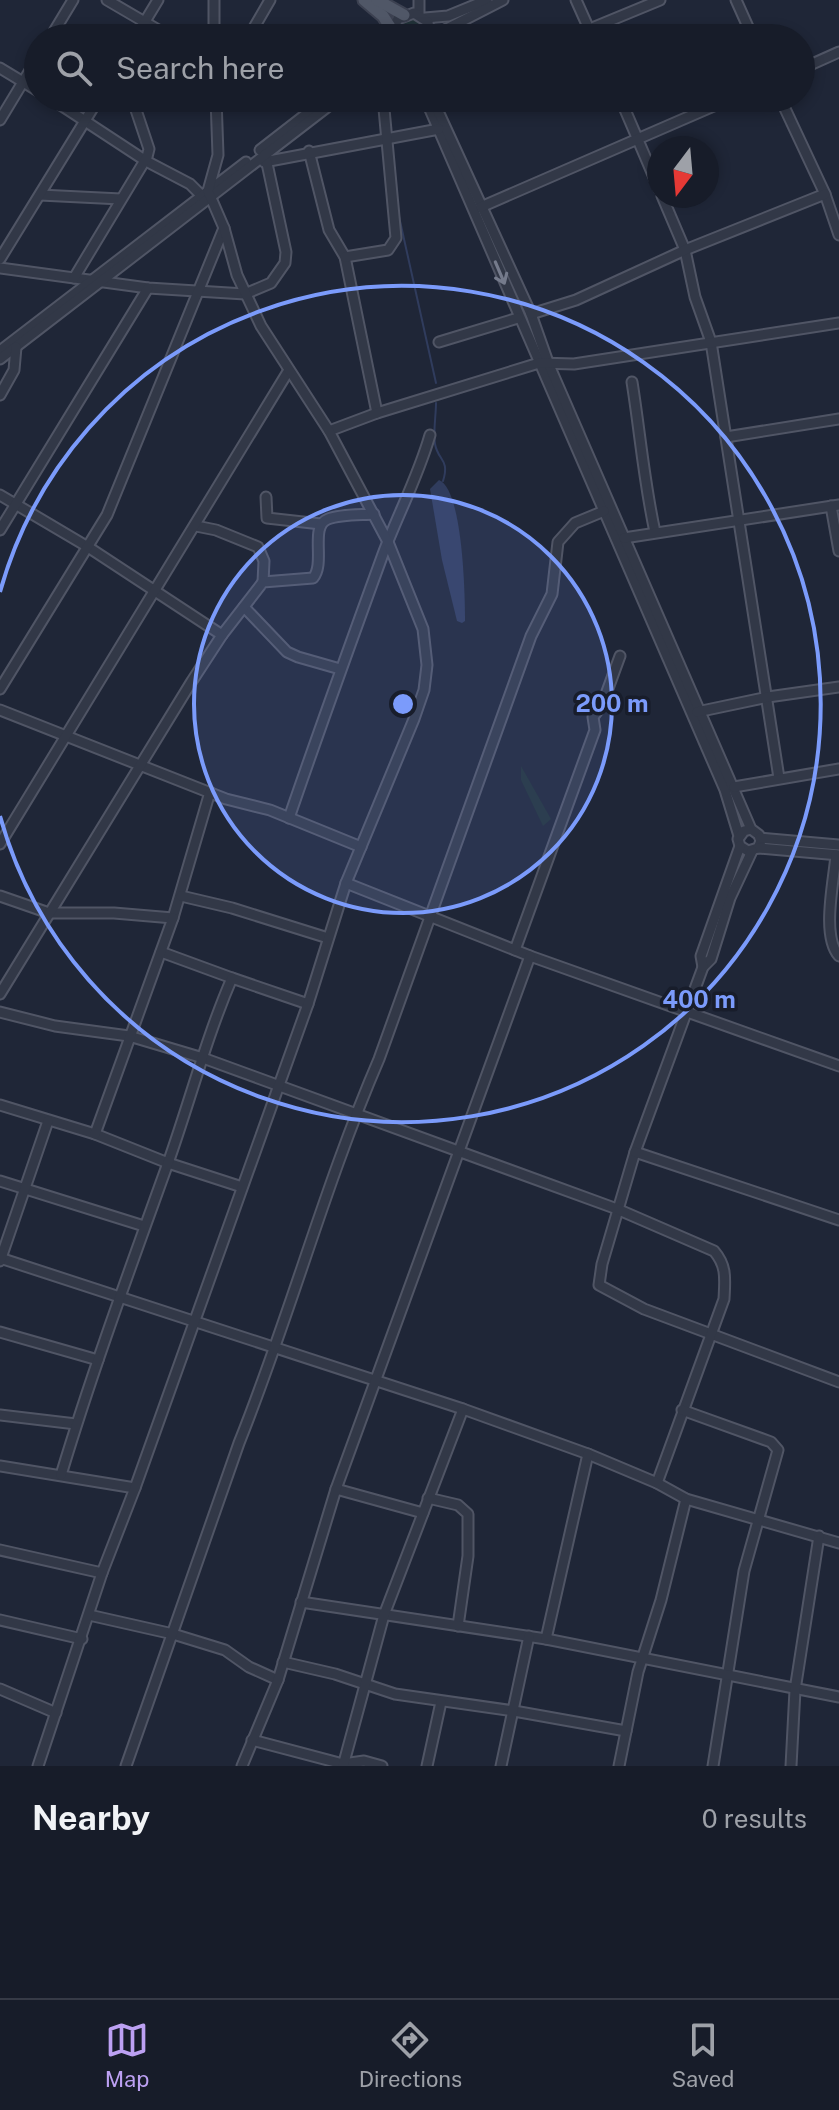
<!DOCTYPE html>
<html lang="en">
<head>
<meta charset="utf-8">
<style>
  body { margin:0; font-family:"Public Sans",sans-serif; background:#242935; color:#f1f3f6 }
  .compass { position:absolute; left:647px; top:136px; width:72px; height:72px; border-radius:50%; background:#171c29; box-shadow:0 4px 12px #0003; rotate:196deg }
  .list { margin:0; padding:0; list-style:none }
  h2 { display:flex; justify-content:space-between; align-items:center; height:104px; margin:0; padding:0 32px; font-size:34px }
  h2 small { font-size:26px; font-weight:400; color:#9ea1a8 }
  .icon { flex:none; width:44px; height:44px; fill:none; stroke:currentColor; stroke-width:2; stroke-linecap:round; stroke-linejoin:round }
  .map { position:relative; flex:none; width:839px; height:1766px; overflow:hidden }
  .search { position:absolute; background:#171c29; box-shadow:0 4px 12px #0003; left:24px; right:24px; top:24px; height:88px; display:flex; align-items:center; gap:20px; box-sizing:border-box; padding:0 28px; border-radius:44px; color:#9ea1a8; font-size:30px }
  .sheet { height:232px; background:#171c29 }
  nav { display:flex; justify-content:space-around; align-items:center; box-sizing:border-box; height:112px; border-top:2px solid #363a46; background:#171c29; font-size:22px; color:#9ea1a8 }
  nav a { display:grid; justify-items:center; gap:4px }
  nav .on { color:#bca0f2 }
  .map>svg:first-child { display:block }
  .green { fill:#213238 }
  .water { fill:#303c5d }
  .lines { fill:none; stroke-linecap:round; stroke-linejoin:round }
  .stream { stroke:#303c5d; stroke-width:2 }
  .minor-casing { stroke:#505565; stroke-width:13 }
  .major-casing { stroke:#3c4151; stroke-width:15 }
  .minor { stroke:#323847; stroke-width:9 }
  .major { stroke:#505767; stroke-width:11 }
  .oneway { stroke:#757b8c }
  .ring { fill:none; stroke:#7b9bfb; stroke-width:4 }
  .centre { fill:#7b9bfb; stroke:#181d2b; stroke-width:4 }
  .ring-label { font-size:24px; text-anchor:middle; font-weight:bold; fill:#7b9bfb; stroke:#181d2b; stroke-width:7; stroke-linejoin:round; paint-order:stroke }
</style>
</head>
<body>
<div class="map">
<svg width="839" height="1766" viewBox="0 0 839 1766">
  <rect width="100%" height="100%" fill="#1f2637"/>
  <g class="green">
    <path d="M 413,19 L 424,26 L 425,38 L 398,38 L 400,24 Z"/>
    <path d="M 521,766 L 551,819 L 543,826 L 521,780 Z"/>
  </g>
  <path class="water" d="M 439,480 C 463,490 465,595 465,621 L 462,623 L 457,621 L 442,560 L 430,489 Z"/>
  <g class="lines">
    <g class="stream">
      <path d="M 398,212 L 436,383"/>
      <path d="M 436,403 C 436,416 433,431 435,444 C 438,461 450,459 443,481"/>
    </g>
    <defs>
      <g id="minor">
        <path d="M 107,0 L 172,38"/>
        <path d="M 576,0 L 593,38"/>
        <path d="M 736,0 L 753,38"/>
        <path d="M 419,15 L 419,0"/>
        <path d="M 425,18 L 448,16 L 487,0"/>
        <path d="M 431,37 L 503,0"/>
        <path d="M 50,38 L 73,0"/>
        <path d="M 135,38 L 158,0"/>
        <path d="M 214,38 L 214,0"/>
        <path d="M 248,38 L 270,0"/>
        <path d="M 393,38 L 392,30 L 398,19 L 414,13 L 428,22 L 430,38"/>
        <path d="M 568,38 L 660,0"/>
        <path d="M 0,68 L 38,91"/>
        <path d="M 801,69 L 839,52"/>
        <path d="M 50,98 L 146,161 L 190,184 L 201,195"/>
        <path d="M 425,98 L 725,790 L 739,836"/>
        <path d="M 432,98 L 531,314 L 549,365 L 751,829 L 759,835 L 761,841 L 758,848 L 748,851 L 740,846 L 738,839 L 744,831 L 751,829"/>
        <path d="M 620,98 L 659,189"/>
        <path d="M 780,98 L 825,194 L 839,235"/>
        <path d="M 0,120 L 38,57"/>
        <path d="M 260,150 L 327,98"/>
        <path d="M 309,151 L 329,230 L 345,257 L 377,413"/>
        <path d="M 264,162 L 439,129"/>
        <path d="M 40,195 L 121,199"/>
        <path d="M 662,196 L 685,250 L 695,297 L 711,342 L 779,778"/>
        <path d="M 481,207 L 732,98"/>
        <path d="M 345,257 L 388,250 L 396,238 L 383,98"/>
        <path d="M 0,259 L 99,98"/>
        <path d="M 0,268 L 148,288 L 245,294 L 271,283 L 285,263 L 286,252 L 265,154"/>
        <path d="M 74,278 L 147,157 L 149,149 L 132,98"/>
        <path d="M 531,314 L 576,300 L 685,250 L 825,194"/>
        <path d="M 439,342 L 518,318"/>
        <path d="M 0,351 L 246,162"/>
        <path d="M 0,359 L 339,98"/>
        <path d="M 632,382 C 640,432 644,482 655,532"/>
        <path d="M 0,395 L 14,370 L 16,347"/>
        <path d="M 329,431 L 377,413 L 539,363 L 574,364 L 839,323"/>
        <path d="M 726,437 L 839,419"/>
        <path d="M 0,495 L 88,547 L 222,635"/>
        <path d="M 266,497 L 267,518 L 321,524"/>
        <path d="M 831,506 L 839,551"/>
        <path d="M 196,526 L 216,530 L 258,547 L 264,561 L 263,582"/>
        <path d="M 0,530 L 148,288"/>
        <path d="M 624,538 L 839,505"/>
        <path d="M 244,607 L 287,652 L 298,657 L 340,669"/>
        <path d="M 0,689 L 107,515 L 224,228"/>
        <path d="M 0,710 L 226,799 L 270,810 L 361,847"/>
        <path d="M 697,712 L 768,697 L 839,687"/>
        <path d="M 734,787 L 839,769"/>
        <path d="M 289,818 C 319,730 351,642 383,554 C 398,514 418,477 430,435"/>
        <path d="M 760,838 L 839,845"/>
        <path d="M 0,844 L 289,370"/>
        <path d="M 758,848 L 839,855"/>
        <path d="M 752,851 L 730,898 L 711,959 L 703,967 L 635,1152 L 602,1264 L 599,1285 L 644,1309 L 839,1382"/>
        <path d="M 836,855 C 834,881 821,936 839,956"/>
        <path d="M 346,883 L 530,956 L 839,1066"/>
        <path d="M 0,896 L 49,913 L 114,913 L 173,918 L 210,792"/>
        <path d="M 181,896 L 232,908 L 328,938"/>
        <path d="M 515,950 L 595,730 L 593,717 L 602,705 L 620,656"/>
        <path d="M 161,952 L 232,978"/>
        <path d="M 703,967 L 701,956 L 740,846"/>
        <path d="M 0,994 L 192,681 L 222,635 L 263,582 L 313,578 C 326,563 309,526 328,519 C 341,514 360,515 374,514"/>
        <path d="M 0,1012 L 55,1026 L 129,1036 L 203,1058 L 617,1209 L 714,1251 C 727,1266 725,1279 724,1299 L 657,1483"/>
        <path d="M 0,1105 L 95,1134 L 168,1163 L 242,1187"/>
        <path d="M 95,1134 L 173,918"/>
        <path d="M 635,1152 L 839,1220"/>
        <path d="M 0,1181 L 144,1226"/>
        <path d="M 0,1258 L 463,1409 L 588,1454 L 657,1483 L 686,1499 L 839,1543"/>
        <path d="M 0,1261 L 48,1121"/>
        <path d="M 0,1332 L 98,1360"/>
        <path d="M 682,1410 L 771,1442 L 778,1450 L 744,1571 L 713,1766"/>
        <path d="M 0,1415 L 76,1424"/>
        <path d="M 0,1466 L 135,1488"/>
        <path d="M 61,1475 C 93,1369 131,1266 168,1163 C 190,1101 206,1038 232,978 L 308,1004"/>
        <path d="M 336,1489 L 423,1513"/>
        <path d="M 428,1498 L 458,1505 L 468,1514 L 468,1556 L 458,1626"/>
        <path d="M 0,1550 L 102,1573"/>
        <path d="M 301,1602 L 546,1639 L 839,1697"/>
        <path d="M 89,1615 L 173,1634 L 225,1650 L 249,1667 L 278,1680"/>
        <path d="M 0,1620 L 82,1639"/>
        <path d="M 546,1639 L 588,1454"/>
        <path d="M 283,1662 L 335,1674 L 395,1694 L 514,1711 L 626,1731"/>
        <path d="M 0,1689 L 56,1713"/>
        <path d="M 252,1740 L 343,1764 L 364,1761 L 382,1766"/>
        <path d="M 38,1766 L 102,1573 L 135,1488 L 308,1004 L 346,883 L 414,719 L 424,690 L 427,665 L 423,629 L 388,542 L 329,431 L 261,326 L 237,275 L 224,228 L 208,191 L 218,155 L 216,98"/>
        <path d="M 126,1766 L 239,1443 C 290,1316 325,1184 379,1059 L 531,636 L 552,594 L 558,542 L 575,523 L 604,511"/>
        <path d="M 242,1766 L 278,1680 L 336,1489 L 530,956"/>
        <path d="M 343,1766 L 384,1615 L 463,1409"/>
        <path d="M 427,1766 L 441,1702"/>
        <path d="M 501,1766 L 529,1636"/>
        <path d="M 619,1766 L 638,1672 L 661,1600 L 686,1499"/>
        <path d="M 791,1766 L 795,1690 L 819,1536"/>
      </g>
      <g id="major">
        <path d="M 364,0 L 383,16 L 392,30"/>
        <path d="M 377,0 L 404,15"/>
      </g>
    </defs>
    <use href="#minor" class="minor-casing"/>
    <use href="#major" class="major-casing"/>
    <use href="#minor" class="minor"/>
    <use href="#major" class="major"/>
  </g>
  <defs><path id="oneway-shaft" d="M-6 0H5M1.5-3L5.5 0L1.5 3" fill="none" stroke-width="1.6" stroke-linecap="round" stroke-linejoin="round" transform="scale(2)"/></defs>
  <use class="oneway" href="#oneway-shaft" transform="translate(500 273) rotate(67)"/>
  <circle cx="403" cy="704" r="209" fill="#7b9bfb" fill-opacity=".12"/>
  <g class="ring">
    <circle cx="403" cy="704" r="209"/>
    <path d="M0 592A418 418 0 1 1 0 816"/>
  </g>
  <circle cx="403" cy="704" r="12" class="centre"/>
  <g class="ring-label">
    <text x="612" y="712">200 m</text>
    <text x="699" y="1008">400 m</text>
  </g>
</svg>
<svg class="compass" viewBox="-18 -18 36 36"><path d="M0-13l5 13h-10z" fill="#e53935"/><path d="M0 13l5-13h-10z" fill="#9ea1a8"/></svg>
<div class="search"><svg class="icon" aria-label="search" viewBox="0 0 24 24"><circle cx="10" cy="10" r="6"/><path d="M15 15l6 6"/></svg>Search here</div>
</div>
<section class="sheet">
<h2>Nearby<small>0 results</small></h2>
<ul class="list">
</ul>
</section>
<nav>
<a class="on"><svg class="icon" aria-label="map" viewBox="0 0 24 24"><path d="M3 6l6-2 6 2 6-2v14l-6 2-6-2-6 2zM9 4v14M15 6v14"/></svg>Map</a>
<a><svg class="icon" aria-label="directions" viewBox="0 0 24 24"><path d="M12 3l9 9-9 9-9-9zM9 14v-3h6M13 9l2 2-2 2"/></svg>Directions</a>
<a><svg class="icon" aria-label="saved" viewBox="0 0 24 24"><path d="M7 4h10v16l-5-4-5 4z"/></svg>Saved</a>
</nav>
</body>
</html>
